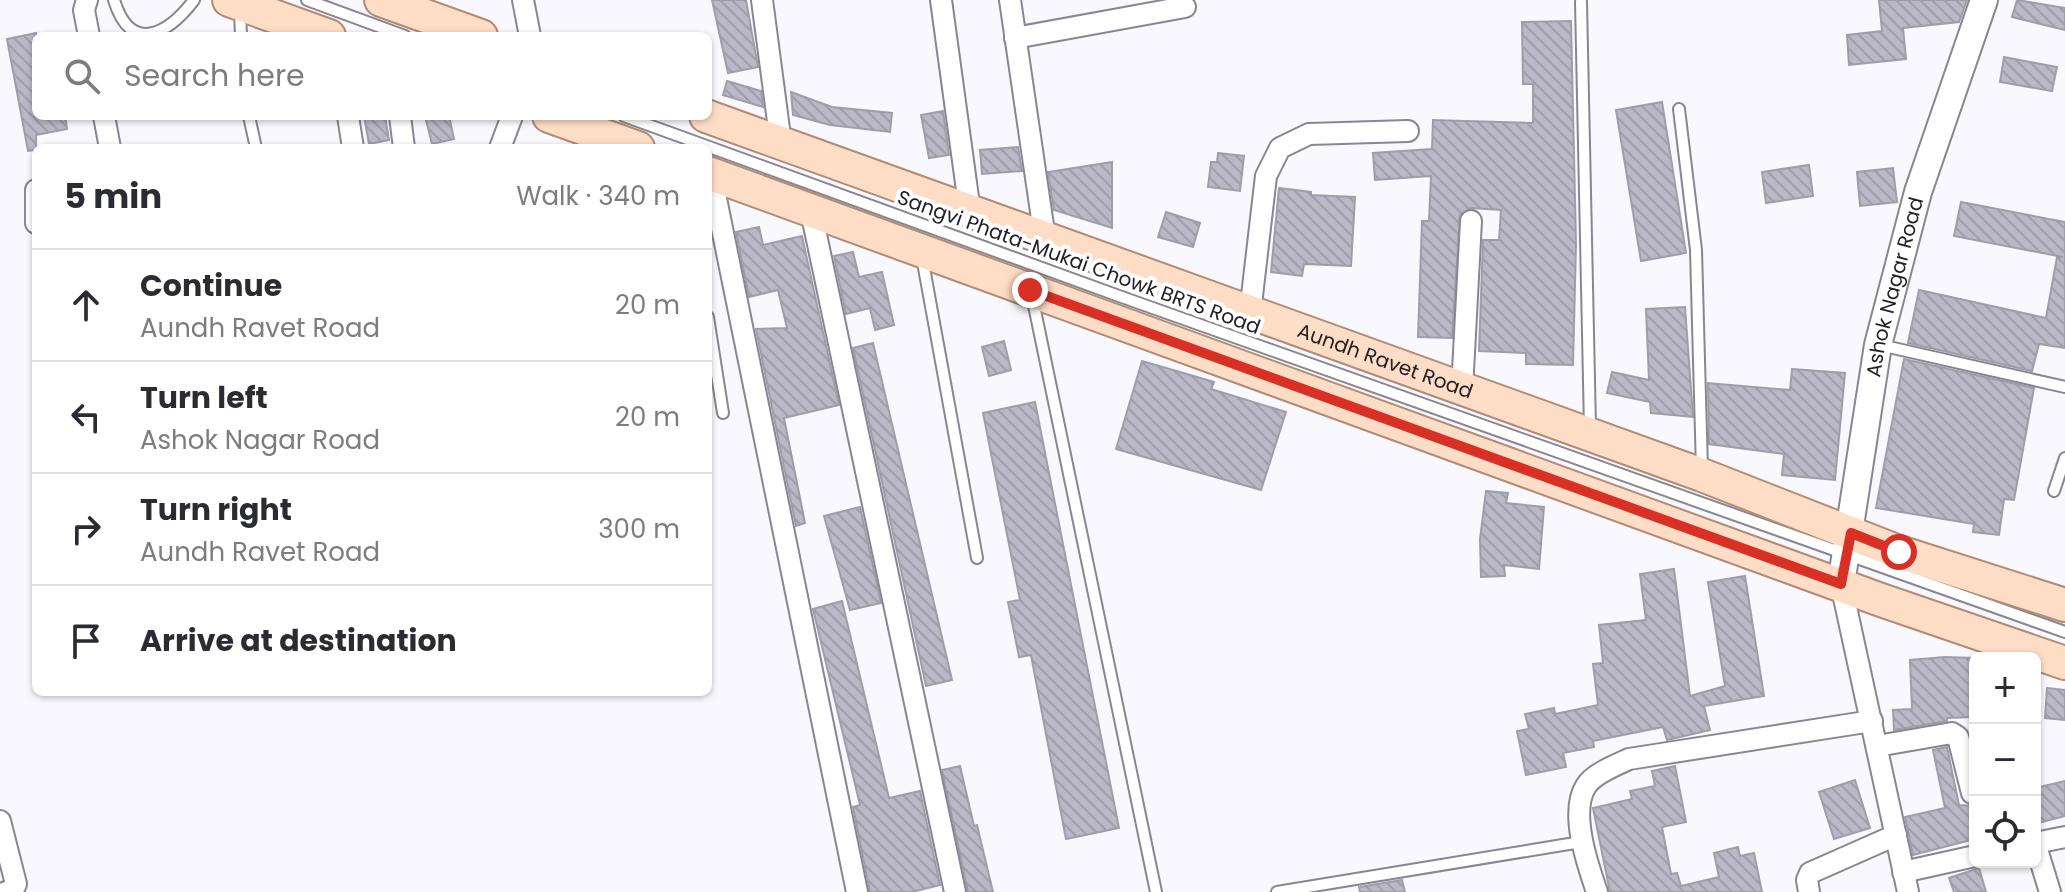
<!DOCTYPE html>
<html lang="en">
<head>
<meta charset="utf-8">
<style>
  body { margin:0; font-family:Poppins,sans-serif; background:#f7f7f7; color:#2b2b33 }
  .controls { position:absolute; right:24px; bottom:24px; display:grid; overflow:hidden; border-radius:12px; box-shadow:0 2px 6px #0004 }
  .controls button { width:72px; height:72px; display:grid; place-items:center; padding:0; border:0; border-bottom:2px solid #e1e1e2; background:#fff; color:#2b2b33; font:40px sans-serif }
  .stop { position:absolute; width:24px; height:24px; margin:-18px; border:6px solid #d93025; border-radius:50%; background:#fff }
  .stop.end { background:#d93025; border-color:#fff; box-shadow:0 2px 8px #0008 }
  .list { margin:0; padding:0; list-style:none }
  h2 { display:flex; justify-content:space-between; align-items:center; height:104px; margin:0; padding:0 32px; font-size:34px }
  h2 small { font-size:26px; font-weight:400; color:#7c7c81 }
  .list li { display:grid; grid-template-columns:52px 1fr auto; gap:24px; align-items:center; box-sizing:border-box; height:112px; padding:0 32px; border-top:2px solid #e1e1e2 }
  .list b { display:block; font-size:30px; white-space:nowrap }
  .list p { margin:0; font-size:26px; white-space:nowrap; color:#7c7c81 }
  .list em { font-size:26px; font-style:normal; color:#7c7c81 }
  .icon { flex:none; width:44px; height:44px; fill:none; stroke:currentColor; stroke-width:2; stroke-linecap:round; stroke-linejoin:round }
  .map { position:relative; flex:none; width:2065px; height:892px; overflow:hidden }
  .search { position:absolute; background:#fff; box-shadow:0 2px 6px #0004; left:32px; top:32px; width:680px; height:88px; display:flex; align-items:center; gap:20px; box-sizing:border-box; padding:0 28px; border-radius:12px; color:#7c7c81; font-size:30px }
  .panel { position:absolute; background:#fff; box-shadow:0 2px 6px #0004; left:32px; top:144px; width:680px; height:552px; border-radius:12px }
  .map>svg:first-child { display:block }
  .building { fill:url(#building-back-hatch); stroke:#9f9daa; stroke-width:2 }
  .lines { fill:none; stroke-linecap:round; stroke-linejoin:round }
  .service-casing { stroke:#888692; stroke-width:14 }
  .minor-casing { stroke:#888692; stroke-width:24 }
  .tertiary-casing { stroke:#888692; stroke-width:30 }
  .primary-casing { stroke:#b08c75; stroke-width:36 }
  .service { stroke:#fff; stroke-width:10 }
  .minor { stroke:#fff; stroke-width:20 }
  .tertiary { stroke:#fff; stroke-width:26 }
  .primary { stroke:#fdddc5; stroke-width:32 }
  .route { stroke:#d93025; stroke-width:10 }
  .labels { text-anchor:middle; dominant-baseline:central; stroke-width:8; stroke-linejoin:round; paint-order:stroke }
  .street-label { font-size:20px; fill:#222126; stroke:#fff }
</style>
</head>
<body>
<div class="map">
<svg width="2065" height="892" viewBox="0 0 2065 892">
  <defs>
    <pattern id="building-back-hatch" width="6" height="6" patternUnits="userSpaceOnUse" patternTransform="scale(2)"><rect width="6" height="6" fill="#bab8c6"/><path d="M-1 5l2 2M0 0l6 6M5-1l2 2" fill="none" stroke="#a09eaa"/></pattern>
  </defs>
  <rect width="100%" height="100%" fill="#f9f8fe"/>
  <g class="building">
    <path d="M 712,0 L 746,0 L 758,67 L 728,73 Z"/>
    <path d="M 1879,0 L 1967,0 L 1959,22 L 1903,28 L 1906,59 L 1849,65 L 1847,35 L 1882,31 Z"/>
    <path d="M 2017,0 L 2065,8 L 2065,30 L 2012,17 Z"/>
    <path d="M 1571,21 L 1576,244 L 1573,365 L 1526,364 L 1526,353 L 1479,351 L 1483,240 L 1499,240 L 1501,210 L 1471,208 L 1460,215 L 1452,338 L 1418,337 L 1422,221 L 1429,221 L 1431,176 L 1375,180 L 1373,153 L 1432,149 L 1433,120 L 1533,123 L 1533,84 L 1523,84 L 1522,22 Z"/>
    <path d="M 36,33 L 36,116 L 65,116 L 67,129 L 36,135 L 36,150 L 28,151 L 7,39 Z"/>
    <path d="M 2004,57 L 2057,67 L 2052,91 L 2000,82 Z"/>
    <path d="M 727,81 L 761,91 L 763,107 L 723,95 Z"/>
    <path d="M 791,92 L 832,107 L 892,113 L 890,132 L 830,125 L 793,115 Z"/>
    <path d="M 1662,102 L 1686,253 L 1641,261 L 1616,110 Z"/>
    <path d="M 943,111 L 949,155 L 929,158 L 921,115 Z"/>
    <path d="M 364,116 L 385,116 L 389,140 L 369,144 Z"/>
    <path d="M 425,116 L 449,116 L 454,139 L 432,144 Z"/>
    <path d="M 1018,147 L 1022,171 L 982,174 L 980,150 Z"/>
    <path d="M 1218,153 L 1244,156 L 1240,191 L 1208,187 L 1211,162 L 1217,162 Z"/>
    <path d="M 1112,162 L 1112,228 L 1054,210 L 1048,172 Z"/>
    <path d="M 1809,165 L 1813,196 L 1766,203 L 1762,172 Z"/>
    <path d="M 1893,168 L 1897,202 L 1860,206 L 1857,172 Z"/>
    <path d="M 1279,188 L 1311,192 L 1311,195 L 1355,197 L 1351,266 L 1304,264 L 1302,276 L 1271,272 Z"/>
    <path d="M 1961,202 L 2065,222 L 2065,348 L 2039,344 L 2032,371 L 1908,343 L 1919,290 L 2046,318 L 2057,257 L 2063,257 L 1954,236 Z"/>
    <path d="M 1166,212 L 1200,223 L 1193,247 L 1158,237 Z"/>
    <path d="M 759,227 L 763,245 L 802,236 L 839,405 L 784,418 L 805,523 L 796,526 L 756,329 L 787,328 L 778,290 L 749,297 L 736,232 Z"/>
    <path d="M 853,252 L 859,277 L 882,272 L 894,325 L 875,330 L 870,308 L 846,314 L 834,256 Z"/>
    <path d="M 1685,307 L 1693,417 L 1651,413 L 1650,402 L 1607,393 L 1612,372 L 1649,380 L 1646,309 Z"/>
    <path d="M 1004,341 L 1011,370 L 989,376 L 982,347 Z"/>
    <path d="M 873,343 L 952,680 L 926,686 L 853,348 Z"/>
    <path d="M 1904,359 L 2034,388 L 2014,500 L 2004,499 L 1999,535 L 1973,532 L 1974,524 L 1876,508 Z"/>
    <path d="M 1142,361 L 1214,382 L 1211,389 L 1286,412 L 1261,490 L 1116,449 Z"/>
    <path d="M 1792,369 L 1845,373 L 1835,480 L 1782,475 L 1784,454 L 1709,444 L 1708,383 L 1790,390 Z"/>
    <path d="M 1035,402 L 1119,828 L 1066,839 L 1031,655 L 1019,657 L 1008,602 L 1020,600 L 983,413 Z"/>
    <path d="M 1486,491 L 1508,493 L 1506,503 L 1544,507 L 1539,569 L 1504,565 L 1505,576 L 1481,577 L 1480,539 Z"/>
    <path d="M 860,507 L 881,603 L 850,610 L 824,516 Z"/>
    <path d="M 1674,569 L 1690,696 L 1725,686 L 1708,582 L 1745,576 L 1764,696 L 1704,706 L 1710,730 L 1667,740 L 1663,727 L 1593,741 L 1594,747 L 1563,753 L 1566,767 L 1526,775 L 1517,731 L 1529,729 L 1525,714 L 1554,708 L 1555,714 L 1598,705 L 1593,664 L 1603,663 L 1599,625 L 1646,620 L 1640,574 Z"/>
    <path d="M 842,601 L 889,798 L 920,791 L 940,885 L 912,892 L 870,892 L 853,807 L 860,805 L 813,609 Z"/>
    <path d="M 1945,657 L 1975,658 L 1975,717 L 1947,718 L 1947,721 L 1894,730 L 1893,710 L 1912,709 L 1910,660 Z"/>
    <path d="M 2047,688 L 2065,690 L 2065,720 L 2045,718 Z"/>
    <path d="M 1947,747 L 1959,805 L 1975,806 L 1975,839 L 1913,855 L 1905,817 L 1945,808 L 1933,750 Z"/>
    <path d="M 960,766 L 974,826 L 977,825 L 993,892 L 968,892 L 942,770 Z"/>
    <path d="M 1675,766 L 1686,822 L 1662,827 L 1671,874 L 1677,873 L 1681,886 L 1719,877 L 1714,853 L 1738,847 L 1740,856 L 1754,853 L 1762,892 L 1610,892 L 1593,808 L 1632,799 L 1630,791 L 1655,786 L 1652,771 Z"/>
    <path d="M 1855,780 L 1870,828 L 1834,839 L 1819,792 Z"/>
    <path d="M 2065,781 L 2065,816 L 2035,824 L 2035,788 Z"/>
    <path d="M 1979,868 L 1986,892 L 1954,892 L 1949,878 Z"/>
    <path d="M 1402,880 L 1405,892 L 1360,892 L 1359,887 Z"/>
  </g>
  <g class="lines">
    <defs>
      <g id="service">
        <path d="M 114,0 C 131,56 169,33 194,0"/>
        <path d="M 307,0 L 405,36"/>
        <path d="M 1581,2 L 1590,428"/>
        <path d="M 240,10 L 241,36"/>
        <path d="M 1679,109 L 1696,250 L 1702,470"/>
        <path d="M 249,116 L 256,148"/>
        <path d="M 624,116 L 1119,296 L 2065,632"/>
        <path d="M 922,257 L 977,558"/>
        <path d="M 1032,296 L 1156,892"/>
        <path d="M 708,317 L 723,413"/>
        <path d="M 1880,345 L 2065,387"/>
        <path d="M 2054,491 L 2065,458"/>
        <path d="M 1277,892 L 1581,842"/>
      </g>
      <g id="minor">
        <path d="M 87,0 L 84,10 L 89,36"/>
        <path d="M 523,0 L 530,36"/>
        <path d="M 762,0 L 781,144"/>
        <path d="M 941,0 L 970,212"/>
        <path d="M 1010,0 L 1045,239"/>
        <path d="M 1015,38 L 1185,7"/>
        <path d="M 104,116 L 110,148"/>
        <path d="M 348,116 L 353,148"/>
        <path d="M 400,116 L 404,148"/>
        <path d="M 500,148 L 512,116"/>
        <path d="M 711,174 L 857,892"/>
        <path d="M 36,190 L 36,223"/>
        <path d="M 811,211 L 955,892"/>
        <path d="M 1250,313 L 1266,176 L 1280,148 L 1309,134 L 1408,131"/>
        <path d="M 1462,390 L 1471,221"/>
        <path d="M 1841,584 L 1908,892"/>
        <path d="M 1877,746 L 1952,733 L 1958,737 L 1972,793"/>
        <path d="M 0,821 L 16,884 L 13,890 L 6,892"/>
        <path d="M 1903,872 L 1975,856"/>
        <path d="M 1597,892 C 1588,866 1569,812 1586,786 C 1593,774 1616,765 1629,759 L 1872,721"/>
        <path d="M 1809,892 L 1807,880 L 1810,873 L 1896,835"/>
        <path d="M 2050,892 L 2035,843 L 2065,837"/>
      </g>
      <g id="tertiary">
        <path id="s1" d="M 1841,584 L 1878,345 L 1918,192 L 1984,0"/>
      </g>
      <g id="primary">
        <path d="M 229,0 L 329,36"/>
        <path d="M 381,0 L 481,36"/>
        <path d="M 549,116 L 638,148"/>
        <path id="s2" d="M 706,116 L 1702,475 L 1899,552 L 2065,605"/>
        <path d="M 708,173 L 1881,600 L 2065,663"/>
      </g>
    </defs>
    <use href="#service" class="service-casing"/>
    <use href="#minor" class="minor-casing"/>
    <use href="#tertiary" class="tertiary-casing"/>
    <use href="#primary" class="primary-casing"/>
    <use href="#service" class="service"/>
    <use href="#minor" class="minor"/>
    <use href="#tertiary" class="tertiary"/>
    <use href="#primary" class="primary"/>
  </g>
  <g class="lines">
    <path class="route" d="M 1030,290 L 1841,584 L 1851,533 L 1899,552"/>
  </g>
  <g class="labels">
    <g class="street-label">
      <text transform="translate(1079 262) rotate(20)">Sangvi Phata-Mukai Chowk BRTS Road</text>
      <text stroke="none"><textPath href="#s1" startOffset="302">Ashok Nagar Road</textPath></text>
      <text stroke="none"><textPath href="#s2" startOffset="722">Aundh Ravet Road</textPath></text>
    </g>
  </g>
</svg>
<div class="controls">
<button>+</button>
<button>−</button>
<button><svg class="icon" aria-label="locate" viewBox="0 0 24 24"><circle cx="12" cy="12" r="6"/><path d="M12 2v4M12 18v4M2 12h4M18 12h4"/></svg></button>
</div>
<div class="stop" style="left:1899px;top:552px"></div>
<div class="stop end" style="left:1030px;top:290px"></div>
<div class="search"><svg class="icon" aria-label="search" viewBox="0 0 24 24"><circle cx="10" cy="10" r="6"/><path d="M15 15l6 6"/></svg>Search here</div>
<section class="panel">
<h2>5 min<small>Walk · 340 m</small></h2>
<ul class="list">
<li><svg class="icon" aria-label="ahead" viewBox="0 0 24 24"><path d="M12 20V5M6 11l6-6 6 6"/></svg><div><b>Continue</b><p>Aundh Ravet Road</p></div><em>20 m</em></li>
<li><svg class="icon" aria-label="left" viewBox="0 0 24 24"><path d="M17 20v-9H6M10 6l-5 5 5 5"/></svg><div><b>Turn left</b><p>Ashok Nagar Road</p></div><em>20 m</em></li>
<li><svg class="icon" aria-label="right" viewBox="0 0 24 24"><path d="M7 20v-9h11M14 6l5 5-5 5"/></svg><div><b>Turn right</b><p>Aundh Ravet Road</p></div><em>300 m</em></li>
<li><svg class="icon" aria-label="arrive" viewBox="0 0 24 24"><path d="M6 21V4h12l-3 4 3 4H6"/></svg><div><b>Arrive at destination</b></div></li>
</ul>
</section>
</div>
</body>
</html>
